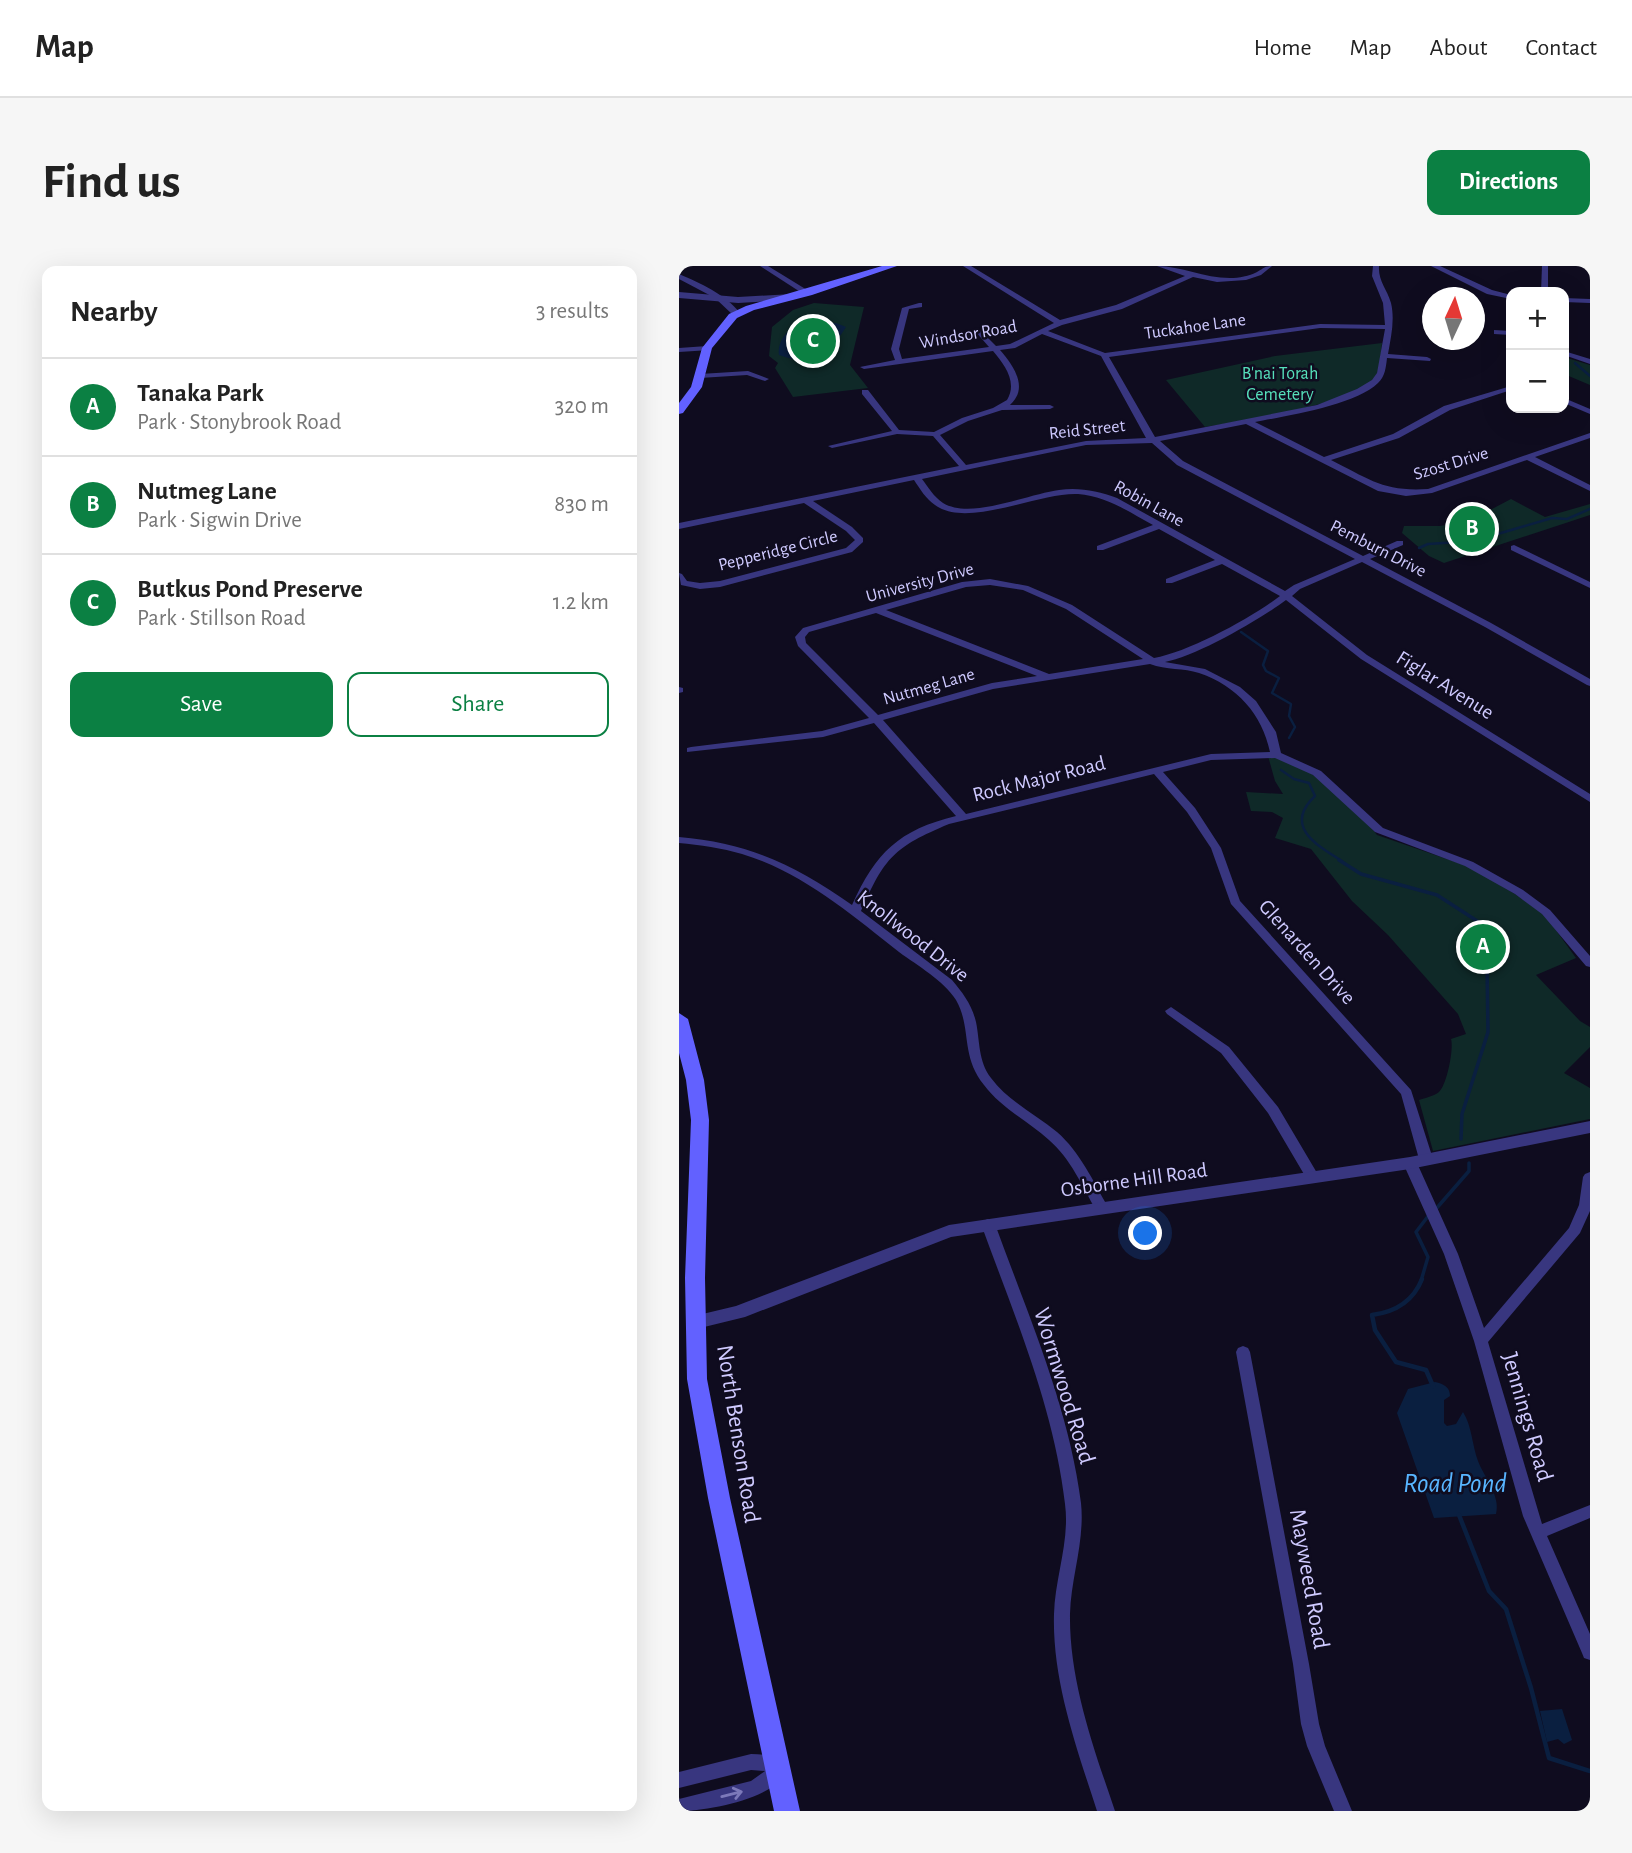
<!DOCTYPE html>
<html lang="en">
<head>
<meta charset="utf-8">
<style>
  body { margin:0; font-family:"Alegreya Sans",sans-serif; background:#f6f6f6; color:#222 }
  .controls { position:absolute; right:21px; top:21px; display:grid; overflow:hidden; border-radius:14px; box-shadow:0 7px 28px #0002 }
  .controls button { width:63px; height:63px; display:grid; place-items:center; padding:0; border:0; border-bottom:2px solid #e0e0e0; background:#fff; color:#222; font:35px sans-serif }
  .compass { position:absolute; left:743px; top:21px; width:63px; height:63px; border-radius:50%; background:#fff; box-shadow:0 7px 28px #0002; rotate:4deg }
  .you { position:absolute; left:467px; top:968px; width:24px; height:24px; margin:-18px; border:5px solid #fff; border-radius:50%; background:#1a73e8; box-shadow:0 0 0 10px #1a73e833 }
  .badge { display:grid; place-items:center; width:46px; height:46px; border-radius:50%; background:#0b8043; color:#fff; font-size:23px; font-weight:700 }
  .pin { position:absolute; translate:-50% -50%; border:4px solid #fff; box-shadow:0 2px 7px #0006 }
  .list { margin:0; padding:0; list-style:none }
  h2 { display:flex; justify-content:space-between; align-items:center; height:91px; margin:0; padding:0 28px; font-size:30px }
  h2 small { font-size:23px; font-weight:400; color:#767676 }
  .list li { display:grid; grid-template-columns:46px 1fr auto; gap:21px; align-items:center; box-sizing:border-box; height:98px; padding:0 28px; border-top:2px solid #e0e0e0 }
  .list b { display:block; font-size:26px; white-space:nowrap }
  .list p { margin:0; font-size:23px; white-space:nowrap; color:#767676 }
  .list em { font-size:23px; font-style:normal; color:#767676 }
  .actions { display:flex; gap:14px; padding:21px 28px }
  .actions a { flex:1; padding:16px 0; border:2px solid #0b8043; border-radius:14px; text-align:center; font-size:24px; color:#0b8043 }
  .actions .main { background:#0b8043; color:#fff }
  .map { position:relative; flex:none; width:911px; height:1545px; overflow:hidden; border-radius:14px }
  header { display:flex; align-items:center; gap:42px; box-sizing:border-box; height:98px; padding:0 35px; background:#fff; border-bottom:2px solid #e0e0e0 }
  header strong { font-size:33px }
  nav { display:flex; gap:38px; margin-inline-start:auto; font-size:24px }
  .intro { display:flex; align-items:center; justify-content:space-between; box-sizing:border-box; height:168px; padding:0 42px }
  h1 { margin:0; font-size:49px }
  .button { padding:18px 32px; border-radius:14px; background:#0b8043; color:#fff; font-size:24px; font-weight:700 }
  main { display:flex; gap:42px; padding:0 42px }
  aside { flex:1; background:#fff; border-radius:14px; box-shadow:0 7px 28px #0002 }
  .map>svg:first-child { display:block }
  .green { fill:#0f2928 }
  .water { fill:#0a1f40 }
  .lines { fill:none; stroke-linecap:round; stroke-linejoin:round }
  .stream-far2 { stroke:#0a1f40; stroke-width:2.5 }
  .stream-far1 { stroke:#0a1f40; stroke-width:3.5 }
  .stream { stroke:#0a1f40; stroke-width:4.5 }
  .minor { fill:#38367f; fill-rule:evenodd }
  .tertiary { fill:#38367f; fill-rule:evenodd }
  .secondary { fill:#6261ff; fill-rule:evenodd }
  .oneway { stroke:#7c79b9 }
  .labels { text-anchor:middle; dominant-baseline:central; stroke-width:5; stroke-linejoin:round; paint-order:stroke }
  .far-street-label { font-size:18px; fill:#cfcaff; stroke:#0f0c1f }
  .far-park-label { font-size:18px; fill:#56e0bb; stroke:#0f0c1f }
  .street-label { font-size:21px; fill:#cfcaff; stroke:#0f0c1f }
  .near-street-label { font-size:24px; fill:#cfcaff; stroke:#0f0c1f }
  .near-water-label { font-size:28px; font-style:italic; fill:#58b5ff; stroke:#0f0c1f }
</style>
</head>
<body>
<header>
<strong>Map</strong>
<nav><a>Home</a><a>Map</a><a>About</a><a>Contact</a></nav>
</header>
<div class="intro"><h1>Find us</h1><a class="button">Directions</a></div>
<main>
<aside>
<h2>Nearby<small>3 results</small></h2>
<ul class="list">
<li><span class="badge">A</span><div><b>Tanaka Park</b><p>Park · Stonybrook Road</p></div><em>320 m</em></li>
<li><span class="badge">B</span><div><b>Nutmeg Lane</b><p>Park · Sigwin Drive</p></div><em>830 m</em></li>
<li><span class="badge">C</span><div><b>Butkus Pond Preserve</b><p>Park · Stillson Road</p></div><em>1.2 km</em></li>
</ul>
<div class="actions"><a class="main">Save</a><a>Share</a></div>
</aside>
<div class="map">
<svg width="911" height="1545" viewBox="0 0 911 1545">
  <rect width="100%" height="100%" fill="#0f0c1f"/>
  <g class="green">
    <path d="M 135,37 L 185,41 L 171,99 L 189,122 L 114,131 L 96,102 L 99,97 L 90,90 L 93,61 L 114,44 Z"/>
    <path d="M 703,77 C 702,86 701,106 695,113 C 675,138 560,155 526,161 L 487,114 L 596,90 Z"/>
    <path d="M 885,91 L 911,99 L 911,119 L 885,108 Z"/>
    <path d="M 832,233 L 866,251 L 911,238 L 911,249 L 765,297 L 750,290 L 723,267 L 725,260 L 761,260 L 792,254 Z"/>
    <path d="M 589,490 C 625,493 677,540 698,569 L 791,601 L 836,628 L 866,649 L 897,692 L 857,709 L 901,755 L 911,761 L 911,781 L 885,807 L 911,822 L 911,853 L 754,885 L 740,834 C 746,832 755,830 760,826 C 768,819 775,782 772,773 L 787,768 L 779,748 L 709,669 L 673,635 L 632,583 L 596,572 L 604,552 L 593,546 L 572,545 L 567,526 L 604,528 L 596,515 Z"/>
  </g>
  <g class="water">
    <path d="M 120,57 L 157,57 L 167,61 L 161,70 L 146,78 L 145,90 L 119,95 L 100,89 C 98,75 109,63 120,57 Z"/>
    <path d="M 756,1116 C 765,1118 771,1121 771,1130 L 765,1134 L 765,1157 L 768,1160 L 777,1158 L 784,1146 C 793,1160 793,1179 799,1195 C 805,1211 822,1230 817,1248 L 755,1252 L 718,1147 L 729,1123 Z"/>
    <path d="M 883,1443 L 893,1474 L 885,1478 L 879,1473 L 868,1476 L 861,1445 Z"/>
  </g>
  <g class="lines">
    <g class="stream-far2">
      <path d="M 896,97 L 911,110"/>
      <path d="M 740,282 L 749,278 L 795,275 L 873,252 L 888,253 L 911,243"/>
      <path d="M 562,366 L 589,385 L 584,399 L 587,405 L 600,412 L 593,427 L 612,438 L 610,450 L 616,461 L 610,472"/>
      <path d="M 602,504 L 615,513 L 630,517 L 636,530 C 604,560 637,579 663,595"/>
    </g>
    <g class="stream-far1">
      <path d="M 660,594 L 682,608 L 758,629 L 809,662 L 815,674 L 808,700 L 809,766 L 783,848 L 782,873"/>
      <path d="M 756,944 L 790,905 L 790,897"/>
      <path d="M 742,1015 L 749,991 L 737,966 L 750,949"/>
    </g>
    <g class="stream">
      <path d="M 743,1013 C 734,1036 716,1046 693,1049 L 696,1064 L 717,1096 L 747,1104 L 754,1120"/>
      <path d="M 780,1249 L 810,1325 L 827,1343 L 852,1422 L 870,1492 L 911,1505"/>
    </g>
    <g class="minor">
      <path d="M 81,0 L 89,0 L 133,27 L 126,29 Z"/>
      <path d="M 284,0 L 292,0 L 381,54 L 437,39 L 506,10 L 478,0 C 502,0 525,12 551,12 C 560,12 570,10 578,6 C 585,2 586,0 593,0 L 582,9 L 567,14 L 538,16 L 514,11 L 443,43 L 383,59 L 369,65 L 426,87 L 641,58 L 706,59 L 704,37 L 693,10 L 694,0 L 700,0 C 699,15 708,23 712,37 C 716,54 712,71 709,88 L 748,91 L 752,93 L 751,95 L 708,92 C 707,101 706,111 699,117 C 677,139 607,150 576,156 L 645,191 L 714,168 L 765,140 L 832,120 L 832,124 L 771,144 L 720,172 L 652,194 C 690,213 705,226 749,223 L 911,167 L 911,172 L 856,191 L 911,219 L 911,225 L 848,194 L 753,227 L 727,230 L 699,225 L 567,158 L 481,175 L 504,195 L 684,290 L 718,275 L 724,275 L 724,279 L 691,293 L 812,357 L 911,413 L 911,420 L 908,419 L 806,361 L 683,296 L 621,323 L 613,330 L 688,389 L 911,528 L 911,536 L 682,393 L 607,334 C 582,353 516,391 486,396 L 526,403 L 561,421 L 577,435 L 597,466 L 602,487 L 642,505 L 704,562 L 794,596 L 844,624 L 871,644 L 911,690 L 911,701 L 907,700 L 863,648 L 836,628 L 786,600 L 696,566 L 634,509 L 596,492 L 532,494 L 484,506 L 516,542 L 542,582 L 561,635 L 732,824 L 754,893 L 752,896 L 742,896 L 740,893 L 722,828 L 552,638 L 532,582 L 508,546 L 475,508 L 270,558 C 215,581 206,591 182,645 L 273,714 C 284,727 293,739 297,756 C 301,775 299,795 312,812 C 329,835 356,848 378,866 C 401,886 414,915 429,941 L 427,944 L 417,944 C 403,920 392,893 370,874 C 349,855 322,842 305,819 C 281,789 293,762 277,734 C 264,714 239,700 220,686 C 173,649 123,606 63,588 C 43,582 21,579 0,577 L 0,571 C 70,577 116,599 173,639 C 197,586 220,564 277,550 L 195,457 L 144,471 L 8,486 L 8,482 L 12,481 L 143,465 L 190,452 L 119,380 L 116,371 L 124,362 L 283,316 L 311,313 L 349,320 L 393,339 L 475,392 C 510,386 572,352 601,330 L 543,298 L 493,317 L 487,317 L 487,313 L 536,294 L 480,263 L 424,284 L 418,284 L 418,280 L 474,259 C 450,246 427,230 399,228 C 360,226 288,263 256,239 C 247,233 241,223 235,214 L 134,235 L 173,261 L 184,272 L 184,276 L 173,286 L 41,321 L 21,323 L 2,319 L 0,307 L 3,308 L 8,315 L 21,317 L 41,315 L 167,282 L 176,274 L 167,265 L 125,237 L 0,263 L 0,257 L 280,200 L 254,170 L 218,168 L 153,182 L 149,180 L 213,165 L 183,128 L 183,124 L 189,124 L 220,164 L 255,166 L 283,152 L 314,142 L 328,134 C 339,116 325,98 314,85 L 185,103 L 181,101 L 216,94 L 212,83 L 223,42 L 240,37 L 243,37 L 243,41 L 230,43 L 220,83 L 223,93 L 310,81 L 296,65 L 300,63 L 317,80 L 331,78 L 375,57 ZM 641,62 L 706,63 L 698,107 L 693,114 L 678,123 L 638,139 L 476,171 L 430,91 ZM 363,68 L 422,90 L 467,172 L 407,175 L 287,199 L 261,169 L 289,155 L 323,144 L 371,143 L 375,141 L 371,139 L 331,139 C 350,122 335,100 321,84 L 336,82 ZM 473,177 L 498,199 L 676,293 L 615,319 L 606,325 L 438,232 C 419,225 400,221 380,224 C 349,228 292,254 264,237 C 255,231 249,221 243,213 L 407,179 ZM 311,319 L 344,324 L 387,343 L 464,393 L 370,408 L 207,344 L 287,321 ZM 197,347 L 358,410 L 313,417 L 199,449 L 127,377 L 126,371 L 130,366 ZM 471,398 C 487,404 505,402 520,407 C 558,420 583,448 591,486 L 532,488 L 287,548 L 204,454 L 314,423 Z"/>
      <path d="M 752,0 L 761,0 L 813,24 L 832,29 L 832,33 L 808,28 Z"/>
      <path d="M 863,0 L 869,0 L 869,26 L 862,26 Z"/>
      <path d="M 0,8 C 21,17 46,28 61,47 L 54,49 L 36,32 L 0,13 Z"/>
      <path d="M 885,32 L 911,33 L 911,37 L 885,36 Z"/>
      <path d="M 815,64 L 832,65 L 832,69 L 815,68 Z"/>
      <path d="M 28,80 L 31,80 L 31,84 L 0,86 L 0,82 Z"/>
      <path d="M 885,85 L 911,93 L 911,98 L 885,89 Z"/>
      <path d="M 69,105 L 90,113 L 86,115 L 68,109 L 21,112 L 17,110 L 21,108 Z"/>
      <path d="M 885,132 L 911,143 L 911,148 L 885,137 Z"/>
      <path d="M 835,279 L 911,316 L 911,322 L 832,284 L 832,280 Z"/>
      <path d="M 0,421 L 4,422 L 4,426 L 0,427 Z"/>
      <path d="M 492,741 L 550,781 L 599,841 L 641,912 L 639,915 L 629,915 L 589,847 L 542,787 L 488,748 L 486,745 Z"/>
      <path d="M 731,892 L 736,894 L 738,897 L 779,988 L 805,1062 L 890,962 L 900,939 L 904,911 L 906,908 L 911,906 L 911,945 L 901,967 L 809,1076 L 863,1258 L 911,1239 L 911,1252 L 868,1270 L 911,1368 L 911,1394 L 905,1392 L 903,1387 L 844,1250 L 795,1075 L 765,988 L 724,897 L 726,894 Z"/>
      <path d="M 309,953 L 314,955 L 316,958 C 349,1049 390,1141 402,1237 C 406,1275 392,1311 391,1348 C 390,1415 415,1483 436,1545 L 418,1545 C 398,1483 373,1415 375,1348 C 376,1311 391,1275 386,1238 C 375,1141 335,1049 302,958 L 304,955 Z"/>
      <path d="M 564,1080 L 569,1082 L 571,1086 L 630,1398 L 640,1458 L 646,1480 L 673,1545 L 655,1545 L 628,1480 L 622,1458 L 614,1398 L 557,1086 L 559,1082 Z"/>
      <path d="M 72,1488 C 86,1488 102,1490 109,1504 C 96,1533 28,1545 0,1545 L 0,1533 L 72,1515 L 86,1505 L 72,1504 L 0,1522 L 0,1506 Z"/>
    </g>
    <g class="tertiary">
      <path d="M 0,26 L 59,31 L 113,28 L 118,31 L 113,34 L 59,37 L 0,32 Z"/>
      <path d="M 911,855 L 911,867 L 731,903 L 272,971 L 66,1051 L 17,1063 L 11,1061 L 8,1056 L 11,1051 L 57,1040 L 270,959 L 731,891 Z"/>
    </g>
    <g class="secondary">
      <path d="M 203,0 L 218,0 L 133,29 L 75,44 L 58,52 L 33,82 L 23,121 L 4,147 L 0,148 L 0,137 L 12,121 L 23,82 L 50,48 L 67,40 Z"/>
      <path d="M 0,747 L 9,753 L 25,814 L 30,854 L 26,1012 L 28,1113 L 51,1232 L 121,1545 L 95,1545 L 29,1232 L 8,1113 L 6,1012 L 12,854 L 7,814 L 0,787 Z"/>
    </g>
  </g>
  <defs><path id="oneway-shaft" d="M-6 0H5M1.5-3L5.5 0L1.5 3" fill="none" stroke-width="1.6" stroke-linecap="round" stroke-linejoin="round" transform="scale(1.75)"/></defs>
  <use class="oneway" href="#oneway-shaft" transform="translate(53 1528) rotate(-14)"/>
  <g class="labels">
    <g class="far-street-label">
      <text transform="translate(516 61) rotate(-8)">Tuckahoe Lane</text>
      <text transform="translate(289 69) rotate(-10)">Windsor Road</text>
      <text transform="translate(408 164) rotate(-6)">Reid Street</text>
      <text transform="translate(772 198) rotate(-17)">Szost Drive</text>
      <text transform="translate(470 238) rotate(29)">Robin Lane</text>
      <text transform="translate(699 283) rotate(27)">Pemburn Drive</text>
      <text transform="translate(99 285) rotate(-14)">Pepperidge Circle</text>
      <text transform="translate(241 317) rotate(-15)">University Drive</text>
      <text transform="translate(250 421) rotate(-16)">Nutmeg Lane</text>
    </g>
    <g class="far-park-label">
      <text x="601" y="108">B'nai Torah<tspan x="601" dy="21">Cemetery</tspan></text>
    </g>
    <g class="street-label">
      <text transform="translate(766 419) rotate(32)">Figlar Avenue</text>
      <text transform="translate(360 513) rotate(-14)">Rock Major Road</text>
      <text transform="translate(234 670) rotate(38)">Knollwood Drive</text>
      <text transform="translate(628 686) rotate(48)">Glenarden Drive</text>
      <text transform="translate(455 914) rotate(-8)">Osborne Hill Road</text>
    </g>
    <g class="near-street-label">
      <text transform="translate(385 1120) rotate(73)">Wormwood Road</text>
      <text transform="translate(848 1151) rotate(74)">Jennings Road</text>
      <text transform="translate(59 1168) rotate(81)">North Benson Road</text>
      <text transform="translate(630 1313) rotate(80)">Mayweed Road</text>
    </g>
    <g class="near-water-label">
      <text x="776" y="1218">Road Pond</text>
    </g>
  </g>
</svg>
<div class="controls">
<button>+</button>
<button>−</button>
</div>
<svg class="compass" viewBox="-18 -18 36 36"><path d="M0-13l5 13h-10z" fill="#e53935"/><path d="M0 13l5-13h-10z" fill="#767676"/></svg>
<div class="you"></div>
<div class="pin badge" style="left:804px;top:681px">A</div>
<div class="pin badge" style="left:793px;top:263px">B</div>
<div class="pin badge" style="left:134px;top:75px">C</div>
</div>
</main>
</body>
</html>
